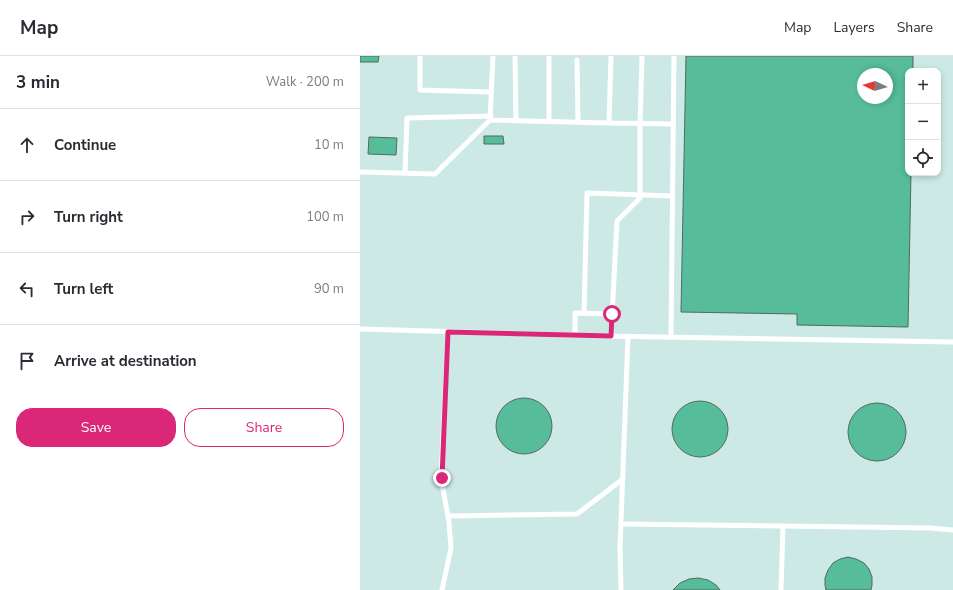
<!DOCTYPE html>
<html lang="en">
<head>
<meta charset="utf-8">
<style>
  body { margin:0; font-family:"Nunito Sans",sans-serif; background:#f7f7f7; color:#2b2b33 }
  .controls { position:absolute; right:12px; top:12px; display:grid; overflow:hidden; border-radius:8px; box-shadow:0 2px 6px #0003 }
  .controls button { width:36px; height:36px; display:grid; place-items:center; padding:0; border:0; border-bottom:1px solid #e1e1e2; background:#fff; color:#2b2b33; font:20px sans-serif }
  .compass { position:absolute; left:497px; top:12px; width:36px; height:36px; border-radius:50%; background:#fff; box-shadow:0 2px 6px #0003; rotate:274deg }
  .stop { position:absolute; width:12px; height:12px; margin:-9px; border:3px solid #db2777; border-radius:50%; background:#fff }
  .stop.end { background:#db2777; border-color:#fff; box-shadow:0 1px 4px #0008 }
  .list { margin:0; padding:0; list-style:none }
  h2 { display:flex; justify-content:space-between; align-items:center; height:52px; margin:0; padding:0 16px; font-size:17px }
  h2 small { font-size:13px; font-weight:400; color:#7c7c81 }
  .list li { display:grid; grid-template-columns:26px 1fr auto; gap:12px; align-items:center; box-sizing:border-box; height:72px; padding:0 16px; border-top:1px solid #e1e1e2 }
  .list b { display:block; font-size:15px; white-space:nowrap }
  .list em { font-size:13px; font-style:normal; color:#7c7c81 }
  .actions { display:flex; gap:8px; padding:12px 16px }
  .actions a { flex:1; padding:9px 0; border:1px solid #db2777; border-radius:16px; text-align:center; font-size:14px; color:#db2777 }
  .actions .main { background:#db2777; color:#fff }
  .icon { flex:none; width:22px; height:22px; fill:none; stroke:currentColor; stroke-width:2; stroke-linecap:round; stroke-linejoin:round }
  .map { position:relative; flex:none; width:593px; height:534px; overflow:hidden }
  header { display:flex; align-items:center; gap:24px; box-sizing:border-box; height:56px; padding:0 20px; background:#fff; border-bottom:1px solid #e1e1e2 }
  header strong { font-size:19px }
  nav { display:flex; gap:22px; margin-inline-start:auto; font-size:14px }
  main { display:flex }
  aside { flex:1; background:#fff }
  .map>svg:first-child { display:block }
  .building { fill:#56bc9a; stroke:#52695f; fill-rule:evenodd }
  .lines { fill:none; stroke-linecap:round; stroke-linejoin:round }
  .lane { stroke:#fff; stroke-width:5 }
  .route { stroke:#db2777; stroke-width:5 }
</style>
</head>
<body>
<header>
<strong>Map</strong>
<nav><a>Map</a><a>Layers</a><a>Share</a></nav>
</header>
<main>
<aside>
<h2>3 min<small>Walk · 200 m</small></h2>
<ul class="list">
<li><svg class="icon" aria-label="ahead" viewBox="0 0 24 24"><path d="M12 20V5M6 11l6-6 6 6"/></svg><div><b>Continue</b></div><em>10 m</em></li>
<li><svg class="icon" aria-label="right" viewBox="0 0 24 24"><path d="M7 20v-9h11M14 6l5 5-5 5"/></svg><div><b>Turn right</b></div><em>100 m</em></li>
<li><svg class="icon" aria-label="left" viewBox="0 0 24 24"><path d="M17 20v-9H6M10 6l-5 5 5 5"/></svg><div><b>Turn left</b></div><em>90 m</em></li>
<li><svg class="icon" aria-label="arrive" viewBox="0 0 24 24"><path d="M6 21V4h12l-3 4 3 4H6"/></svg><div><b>Arrive at destination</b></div></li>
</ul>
<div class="actions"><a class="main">Save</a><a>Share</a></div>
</aside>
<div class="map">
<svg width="593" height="534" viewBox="0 0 593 534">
  <rect width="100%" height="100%" fill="#cce9e5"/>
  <g class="building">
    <path d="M 0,0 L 19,0 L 18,6 L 0,6 Z"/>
    <path d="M 326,0 L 553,0 L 553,15 L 548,15 L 548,117 L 551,117 L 548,271 L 437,269 L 437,258 L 321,256 ZM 503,18 L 527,18 L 527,42 L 503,42 Z"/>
    <path d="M 124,80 L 143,80 L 144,88 L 124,88 Z"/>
    <path d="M 9,81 L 37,82 L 36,99 L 8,98 Z"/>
    <circle cx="164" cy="370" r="28"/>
    <circle cx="340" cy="373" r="28"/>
    <circle cx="517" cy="376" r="29"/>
    <path d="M 488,501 L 496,503 L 504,507 L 509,513 L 512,521 L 512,529 L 511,534 L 466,534 L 465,529 L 465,522 L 468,514 L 473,507 L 480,503 Z"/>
    <path d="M 338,522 L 348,524 L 356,529 L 360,534 L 313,534 L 320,527 L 329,523 Z"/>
  </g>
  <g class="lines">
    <g class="lane">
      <path d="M 60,0 L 60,34 L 131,36"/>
      <path d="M 133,0 L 130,64 L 249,67"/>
      <path d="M 155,0 L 156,64"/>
      <path d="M 251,0 L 249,67 L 313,68"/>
      <path d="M 217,4 L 218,66"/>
      <path d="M 189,65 L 189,0"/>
      <path d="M 0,116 L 75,118 L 130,64"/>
      <path d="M 45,117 L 47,62 L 131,60"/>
      <path d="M 224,257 L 227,137 L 313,140"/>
      <path d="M 0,273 L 243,280 L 593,286"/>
      <path d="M 215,279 L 215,257 L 252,258"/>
      <path d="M 251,280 L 257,165 L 280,142 L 280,68 L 282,0"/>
      <path d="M 311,281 L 314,0"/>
      <path d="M 88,460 L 217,458 L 263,423"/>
      <path d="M 261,468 L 570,472 L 593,474"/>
      <path d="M 82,534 L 91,492 L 89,466 L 81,422 L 88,276"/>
      <path d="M 261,534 L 260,492 L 268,280"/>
      <path d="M 421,534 L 423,470"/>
    </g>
  </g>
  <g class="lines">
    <path class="route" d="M 82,422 L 88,276 L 251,280 L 252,258"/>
  </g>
</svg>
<div class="controls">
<button>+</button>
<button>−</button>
<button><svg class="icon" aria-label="locate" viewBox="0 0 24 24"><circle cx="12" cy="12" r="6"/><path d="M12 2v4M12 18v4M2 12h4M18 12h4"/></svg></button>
</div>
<svg class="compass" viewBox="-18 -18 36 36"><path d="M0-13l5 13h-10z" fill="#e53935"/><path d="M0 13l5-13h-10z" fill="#7c7c81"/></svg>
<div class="stop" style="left:252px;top:258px"></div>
<div class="stop end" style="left:82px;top:422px"></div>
</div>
</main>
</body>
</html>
